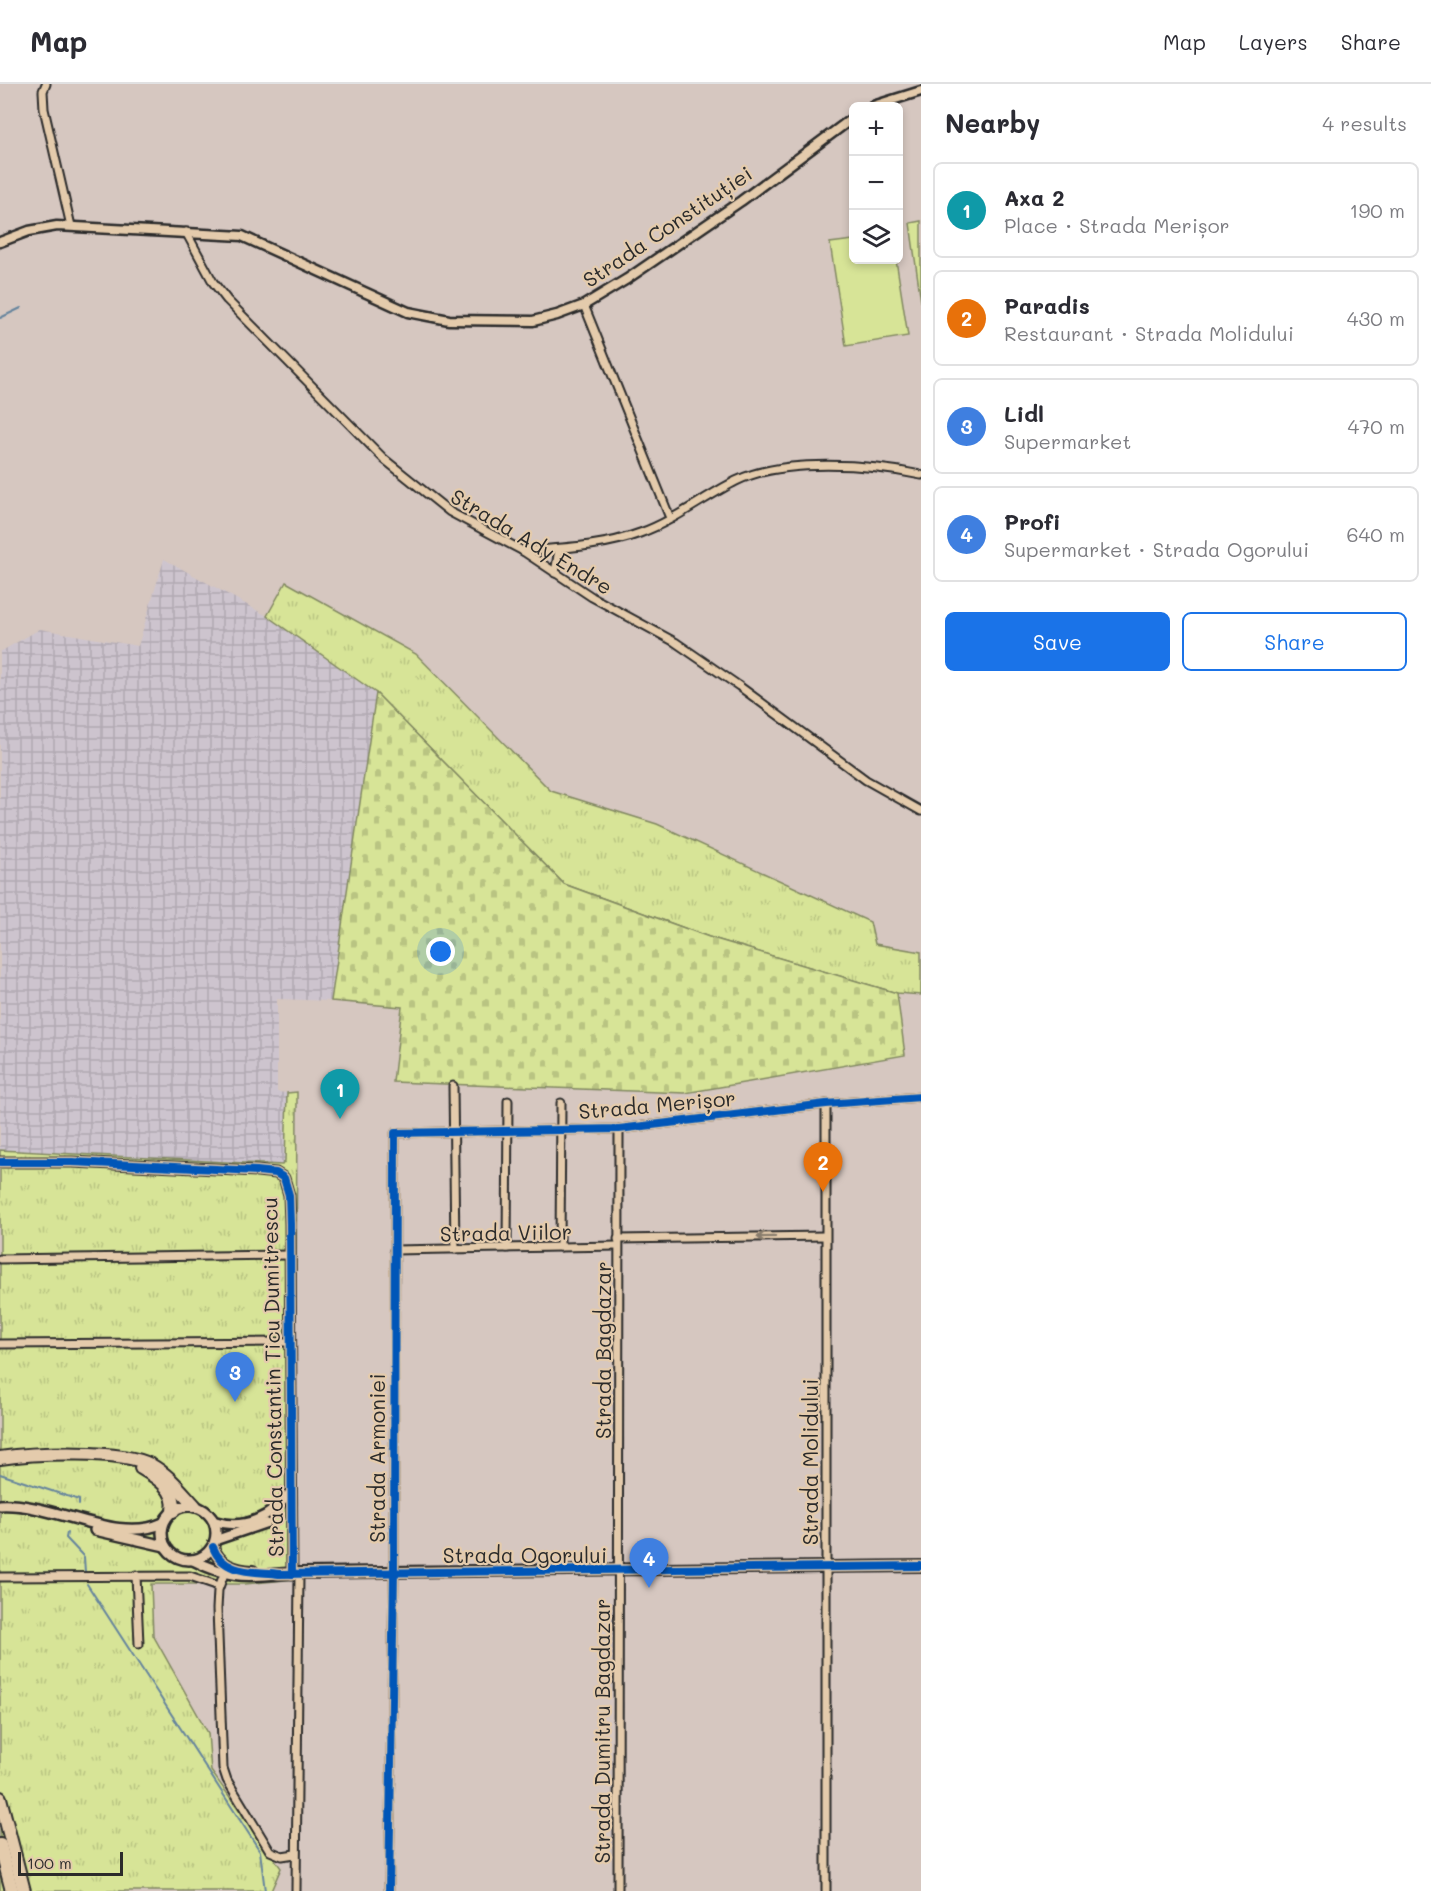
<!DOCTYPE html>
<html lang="en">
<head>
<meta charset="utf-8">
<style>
  body { margin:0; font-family:Mali,sans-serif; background:#f7f7f7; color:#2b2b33 }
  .controls { position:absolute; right:18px; top:18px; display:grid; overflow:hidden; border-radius:9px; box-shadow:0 3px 9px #0003 }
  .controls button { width:54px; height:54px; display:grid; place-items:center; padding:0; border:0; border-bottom:2px solid #e1e1e2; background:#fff; color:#2b2b33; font:30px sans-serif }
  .scale { position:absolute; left:18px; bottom:15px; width:105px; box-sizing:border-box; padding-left:6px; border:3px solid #2b2b2b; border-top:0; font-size:16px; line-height:21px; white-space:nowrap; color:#2b2b2b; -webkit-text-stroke:4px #e4cbac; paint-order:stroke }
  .you { position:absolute; left:441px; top:868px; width:21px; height:21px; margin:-15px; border:4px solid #fff; border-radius:50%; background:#1a73e8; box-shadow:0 0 0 9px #1a73e833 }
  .badge { display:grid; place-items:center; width:39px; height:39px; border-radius:50%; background:#1a73e8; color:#fff; font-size:20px; font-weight:700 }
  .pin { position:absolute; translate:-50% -50px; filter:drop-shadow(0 2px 3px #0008) }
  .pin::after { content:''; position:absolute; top:32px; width:21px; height:18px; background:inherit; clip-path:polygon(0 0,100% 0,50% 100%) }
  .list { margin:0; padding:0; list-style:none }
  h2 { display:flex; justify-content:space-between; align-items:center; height:78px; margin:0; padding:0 24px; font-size:26px }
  h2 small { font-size:20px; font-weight:400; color:#7c7c81 }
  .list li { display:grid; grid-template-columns:39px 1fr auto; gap:18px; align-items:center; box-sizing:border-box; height:96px; margin:0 12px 12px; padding:0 12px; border:2px solid #e1e1e2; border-radius:9px }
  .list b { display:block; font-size:22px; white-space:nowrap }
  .list p { margin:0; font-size:20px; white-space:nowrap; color:#7c7c81 }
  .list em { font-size:20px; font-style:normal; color:#7c7c81 }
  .actions { display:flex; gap:12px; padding:18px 24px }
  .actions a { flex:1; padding:14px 0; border:2px solid #1a73e8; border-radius:9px; text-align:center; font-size:21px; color:#1a73e8 }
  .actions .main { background:#1a73e8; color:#fff }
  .icon { flex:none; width:33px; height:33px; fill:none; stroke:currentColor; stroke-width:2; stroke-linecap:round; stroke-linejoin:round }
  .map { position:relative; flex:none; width:921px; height:1807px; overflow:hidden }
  header { display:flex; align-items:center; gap:36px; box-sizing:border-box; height:84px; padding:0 30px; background:#fff; border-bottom:2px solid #e1e1e2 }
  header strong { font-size:28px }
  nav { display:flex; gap:33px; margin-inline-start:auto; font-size:21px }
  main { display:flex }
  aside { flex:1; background:#fff }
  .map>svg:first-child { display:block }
  .industrial { fill:url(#industrial-grid) }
  .grass { fill:url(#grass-tufts); stroke:#818861; stroke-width:1.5 }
  .cemetery { fill:url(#cemetery-stones); stroke:#818861; stroke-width:1.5 }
  .green { fill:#d7e497; stroke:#818861; stroke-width:1.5 }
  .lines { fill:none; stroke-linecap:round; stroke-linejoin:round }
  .stream { stroke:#65849d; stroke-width:2 }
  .minor-casing { stroke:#2b2b2b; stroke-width:11 }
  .tertiary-casing { stroke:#2b2b2b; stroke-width:13 }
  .secondary-casing { stroke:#2b2b2b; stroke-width:14 }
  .motorway-casing { stroke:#2b2b2b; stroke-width:16 }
  .minor { stroke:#e4cbac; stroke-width:7 }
  .tertiary { stroke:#e4cbac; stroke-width:8 }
  .secondary { stroke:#e4cbac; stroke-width:9 }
  .motorway { stroke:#e4cbac; stroke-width:12 }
  .cycleway-casing { stroke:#e4cbac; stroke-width:11 }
  .cycleway { stroke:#0057b8; stroke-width:8 }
  .oneway { stroke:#887b6c }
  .labels { text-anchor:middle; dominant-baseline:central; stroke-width:4.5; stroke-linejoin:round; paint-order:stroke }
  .street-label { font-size:21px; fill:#2b2b2b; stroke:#e4cbac }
</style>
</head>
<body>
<header>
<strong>Map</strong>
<nav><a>Map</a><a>Layers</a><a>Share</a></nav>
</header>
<main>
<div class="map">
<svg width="921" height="1807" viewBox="0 0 921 1807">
  <defs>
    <pattern id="industrial-grid" width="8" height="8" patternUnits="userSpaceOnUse" patternTransform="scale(1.5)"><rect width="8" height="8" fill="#cdc4ce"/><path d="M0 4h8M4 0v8" fill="none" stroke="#b0a9b1"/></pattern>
    <pattern id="grass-tufts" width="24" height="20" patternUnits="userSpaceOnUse" patternTransform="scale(1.5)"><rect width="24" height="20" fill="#d7e497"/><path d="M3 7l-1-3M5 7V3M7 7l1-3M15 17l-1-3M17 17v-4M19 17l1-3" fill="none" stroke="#b9c482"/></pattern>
    <pattern id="cemetery-stones" width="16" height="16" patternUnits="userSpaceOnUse" patternTransform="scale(1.5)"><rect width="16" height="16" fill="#d7e497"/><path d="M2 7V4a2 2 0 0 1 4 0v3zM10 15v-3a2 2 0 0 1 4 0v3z" fill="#b9c482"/></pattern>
  </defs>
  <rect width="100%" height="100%" fill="#d6c7c0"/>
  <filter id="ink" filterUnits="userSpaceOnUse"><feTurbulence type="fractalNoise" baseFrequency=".0167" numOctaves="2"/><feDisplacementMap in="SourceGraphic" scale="12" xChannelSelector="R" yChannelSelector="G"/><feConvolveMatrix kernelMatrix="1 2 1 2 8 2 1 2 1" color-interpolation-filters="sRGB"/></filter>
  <g filter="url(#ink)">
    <path class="industrial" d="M 164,475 L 267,532 L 376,609 L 331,917 L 277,915 L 277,1008 L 287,1009 L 285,1077 L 282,1081 L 0,1066 L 0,568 L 40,545 L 138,562 Z"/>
    <g class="grass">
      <path d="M 286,498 L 416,570 L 551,707 L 657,740 L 870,838 L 875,860 L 921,868 L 921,911 L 897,909 L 709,853 L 564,800 L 376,609 L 267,532 Z"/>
      <path d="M 297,1008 L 295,1495 L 245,1500 L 151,1500 L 153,1551 L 208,1649 L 211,1687 L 281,1784 L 271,1807 L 0,1807 L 0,1066 L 282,1081 L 285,1077 L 287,1009 Z"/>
    </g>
    <path class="cemetery" d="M 376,609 L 564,800 L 709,853 L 897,909 L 905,971 L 685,1009 L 393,998 L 402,923 L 331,917 Z"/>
    <g class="green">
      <path d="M 921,137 L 921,218 L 910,139 Z"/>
      <path d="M 853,156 L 854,176 L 896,176 L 908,252 L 846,262 L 830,159 Z"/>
    </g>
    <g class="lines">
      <g class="stream">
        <path d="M 0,234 L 21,224"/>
        <path d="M 0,1390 L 79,1416 L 79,1421"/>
        <path d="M 67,1449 L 66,1454 L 84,1473 L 85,1488"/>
        <path d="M 87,1500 L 260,1767 L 265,1807"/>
      </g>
      <defs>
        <g id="minor">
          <path d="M 46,0 L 43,7 L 44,25 L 71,142"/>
          <path d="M 186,148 L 213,198 L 227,216 L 384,375 L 450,428 L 523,467 L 592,513 L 675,558 L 739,602 L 866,696 L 921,727"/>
          <path d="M 584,221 L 670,434"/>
          <path d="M 523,467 C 562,464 603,463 640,449 C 674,437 704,413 736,397 C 783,374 871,380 921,391"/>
          <path d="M 555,489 L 559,465"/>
          <path d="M 453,1002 L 455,1165"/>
          <path d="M 826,1020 L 826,1807"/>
          <path d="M 618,1155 L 825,1152"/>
          <path d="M 560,1163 L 561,1019"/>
          <path d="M 507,1164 L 508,1017"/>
          <path d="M 394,1166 L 618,1162"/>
          <path d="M 0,1175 L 290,1171"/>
          <path d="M 0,1260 L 289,1258"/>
          <path d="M 224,1490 L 218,1506 L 217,1525 L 223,1684 L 227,1696 L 270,1767 L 282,1772 L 295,1770"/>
          <path d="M 136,1491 L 139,1560"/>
          <path d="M 0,1493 L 190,1492 L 219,1502"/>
          <path d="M 296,1807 L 299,1489"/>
          <path d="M 389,1807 L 394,1488 L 395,1049 L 619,1045 L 826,1020 L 921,1013"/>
          <path d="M 618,1807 L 619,1045"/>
        </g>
        <g id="tertiary">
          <path d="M 873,22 L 921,7"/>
          <path d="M 0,158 L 29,147 L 57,142 L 242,152 L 408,228 L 449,236 L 533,237 L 557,231 L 584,221 L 627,195 L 741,117 L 854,33"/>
          <path d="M 0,1078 L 72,1078 L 257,1087 L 276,1089 L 284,1094 L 289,1111 L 290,1140 L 292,1490"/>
          <path d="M 214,1437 C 244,1447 272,1433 290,1408"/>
          <path d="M 216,1456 L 266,1439"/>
        </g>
        <g id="secondary">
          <path d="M 0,1421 C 54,1418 116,1461 163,1439"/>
          <circle cx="189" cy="1449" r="27"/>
          <path d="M 95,1446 L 165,1462"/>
          <path d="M 213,1463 C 219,1481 235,1486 253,1487"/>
          <path d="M 193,1476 C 238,1499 253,1490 299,1489 L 921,1482"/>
        </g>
        <g id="motorway">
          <path d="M 0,1374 C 34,1369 121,1365 151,1381 C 169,1391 181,1407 195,1422"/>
          <path d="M 141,1384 C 156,1393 178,1406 173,1427"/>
          <path d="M 0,1714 L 24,1807"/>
          <path d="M 0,1761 L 12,1807"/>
        </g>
      </defs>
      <use href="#minor" class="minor-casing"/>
      <use href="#tertiary" class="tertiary-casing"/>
      <use href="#secondary" class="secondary-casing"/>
      <use href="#motorway" class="motorway-casing"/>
      <use href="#minor" class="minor"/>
      <use href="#tertiary" class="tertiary"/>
      <use href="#secondary" class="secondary"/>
      <use href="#motorway" class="motorway"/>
      <defs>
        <g id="cycleway">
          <path d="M 0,1078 L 72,1078 L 257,1087 L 276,1089 L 284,1094 L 289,1111 L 290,1140 L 292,1490"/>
          <path d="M 213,1463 C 223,1491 255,1487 279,1490 L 921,1482"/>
          <path d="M 389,1807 L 394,1488 L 395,1049 L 619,1045 L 826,1020 L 921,1013"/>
        </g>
      </defs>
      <use href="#cycleway" class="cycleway-casing"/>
      <use href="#cycleway" class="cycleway"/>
    </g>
    <defs><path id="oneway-shaft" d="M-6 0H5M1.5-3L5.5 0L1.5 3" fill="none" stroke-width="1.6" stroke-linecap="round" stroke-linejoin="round" transform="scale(1.5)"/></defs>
    <use class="oneway" href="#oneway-shaft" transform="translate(766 1153) rotate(179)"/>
  </g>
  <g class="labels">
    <g class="street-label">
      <text transform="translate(667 142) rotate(-34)">Strada Constituției</text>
      <text transform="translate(532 457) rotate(31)">Strada Ady Endre</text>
      <text transform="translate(657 1020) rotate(-5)">Strada Merișor</text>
      <text transform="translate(506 1148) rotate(-1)">Strada Viilor</text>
      <text transform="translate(602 1266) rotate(-90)">Strada Bagdazar</text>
      <text transform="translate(272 1293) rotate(-91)">Strada Constantin Ticu Dumitrescu</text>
      <text transform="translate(376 1374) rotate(-90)">Strada Armoniei</text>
      <text transform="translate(809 1378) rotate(-90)">Strada Molidului</text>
      <text x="525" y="1470">Strada Ogorului</text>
      <text transform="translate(601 1647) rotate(-90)">Strada Dumitru Bagdazar</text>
    </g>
  </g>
</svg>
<div class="controls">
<button>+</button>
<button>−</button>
<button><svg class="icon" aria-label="layers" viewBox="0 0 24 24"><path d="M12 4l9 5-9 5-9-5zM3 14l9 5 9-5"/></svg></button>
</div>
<div class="scale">100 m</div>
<div class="you"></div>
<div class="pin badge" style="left:340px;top:1035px;background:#0f9aa8">1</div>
<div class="pin badge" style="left:823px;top:1108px;background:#e8710a">2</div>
<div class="pin badge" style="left:235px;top:1318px;background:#3f7fe0">3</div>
<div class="pin badge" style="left:649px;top:1504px;background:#3f7fe0">4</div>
</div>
<aside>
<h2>Nearby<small>4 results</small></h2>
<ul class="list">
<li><span class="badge" style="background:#0f9aa8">1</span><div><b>Axa 2</b><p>Place · Strada Merișor</p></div><em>190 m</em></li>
<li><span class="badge" style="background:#e8710a">2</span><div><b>Paradis</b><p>Restaurant · Strada Molidului</p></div><em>430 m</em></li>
<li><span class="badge" style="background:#3f7fe0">3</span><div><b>Lidl</b><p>Supermarket</p></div><em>470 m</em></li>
<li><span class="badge" style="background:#3f7fe0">4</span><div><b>Profi</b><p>Supermarket · Strada Ogorului</p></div><em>640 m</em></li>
</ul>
<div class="actions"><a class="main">Save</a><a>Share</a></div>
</aside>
</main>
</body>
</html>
